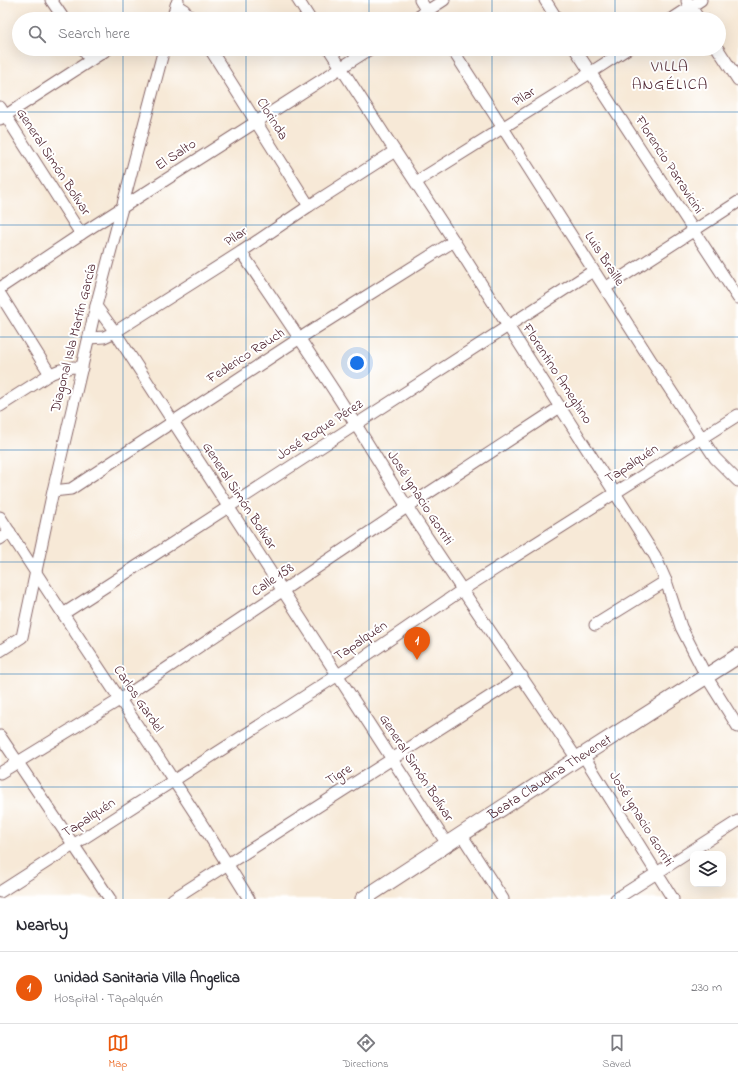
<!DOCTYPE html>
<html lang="en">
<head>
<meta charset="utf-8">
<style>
  body { margin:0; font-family:"Indie Flower",sans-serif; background:#f7f7f7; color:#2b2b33 }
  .controls { position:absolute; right:12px; bottom:12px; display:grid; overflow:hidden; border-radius:8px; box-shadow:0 4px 16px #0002 }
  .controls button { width:36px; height:36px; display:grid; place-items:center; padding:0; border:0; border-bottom:1px solid #e1e1e2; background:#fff; color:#2b2b33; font:20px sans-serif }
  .you { position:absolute; left:357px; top:363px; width:14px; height:14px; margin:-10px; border:3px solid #fff; border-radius:50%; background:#1a73e8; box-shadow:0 0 0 6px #1a73e833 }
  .badge { display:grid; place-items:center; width:26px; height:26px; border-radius:50%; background:#ea580c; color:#fff; font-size:13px; font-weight:700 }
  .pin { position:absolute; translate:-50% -33px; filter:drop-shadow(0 1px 2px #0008) }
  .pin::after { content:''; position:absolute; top:21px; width:14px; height:12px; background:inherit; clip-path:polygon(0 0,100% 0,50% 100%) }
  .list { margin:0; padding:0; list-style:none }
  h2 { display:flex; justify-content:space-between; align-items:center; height:52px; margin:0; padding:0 16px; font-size:17px }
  h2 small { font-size:13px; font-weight:400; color:#7c7c81 }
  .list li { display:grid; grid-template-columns:26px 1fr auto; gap:12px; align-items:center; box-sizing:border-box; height:72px; padding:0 16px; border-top:1px solid #e1e1e2 }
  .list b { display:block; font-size:15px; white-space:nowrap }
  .list p { margin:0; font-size:13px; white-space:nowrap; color:#7c7c81 }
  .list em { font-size:13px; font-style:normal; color:#7c7c81 }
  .icon { flex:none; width:22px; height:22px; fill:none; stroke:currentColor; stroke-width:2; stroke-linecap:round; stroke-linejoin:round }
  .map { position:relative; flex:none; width:738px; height:899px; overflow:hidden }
  .search { position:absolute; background:#fff; box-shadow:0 4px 16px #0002; left:12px; right:12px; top:12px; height:44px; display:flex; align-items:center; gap:10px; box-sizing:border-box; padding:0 14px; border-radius:22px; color:#7c7c81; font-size:15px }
  .sheet { height:124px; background:#fff }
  nav { display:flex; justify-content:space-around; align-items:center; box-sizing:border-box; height:56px; border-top:1px solid #e1e1e2; background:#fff; font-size:11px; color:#7c7c81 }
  nav a { display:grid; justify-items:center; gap:2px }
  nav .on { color:#ea580c }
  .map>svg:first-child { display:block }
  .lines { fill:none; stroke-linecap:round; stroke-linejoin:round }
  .minor-casing { stroke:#876667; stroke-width:13 }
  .secondary-casing { stroke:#876667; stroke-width:17 }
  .minor { stroke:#fff; stroke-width:11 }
  .secondary { stroke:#fff; stroke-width:15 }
  .grid { fill:none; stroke:#1f6fb2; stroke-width:1; stroke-opacity:0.55 }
  .labels { text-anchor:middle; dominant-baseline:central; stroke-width:4; stroke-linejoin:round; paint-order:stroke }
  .street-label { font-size:14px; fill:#4a1f2b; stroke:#fff }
  .quarter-label { font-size:16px; letter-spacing:1px; fill:#4a1f2b; stroke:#fff }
</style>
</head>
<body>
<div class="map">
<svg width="738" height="899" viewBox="0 0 738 899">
  <rect width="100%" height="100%" fill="#fff"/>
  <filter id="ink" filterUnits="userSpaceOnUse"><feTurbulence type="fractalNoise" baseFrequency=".025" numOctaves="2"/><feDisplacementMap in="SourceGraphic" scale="8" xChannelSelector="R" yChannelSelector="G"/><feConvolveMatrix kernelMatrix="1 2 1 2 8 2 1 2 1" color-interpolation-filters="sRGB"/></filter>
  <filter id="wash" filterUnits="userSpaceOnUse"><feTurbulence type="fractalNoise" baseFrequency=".012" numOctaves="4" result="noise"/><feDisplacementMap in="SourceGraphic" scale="16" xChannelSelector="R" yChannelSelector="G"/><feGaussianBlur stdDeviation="0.9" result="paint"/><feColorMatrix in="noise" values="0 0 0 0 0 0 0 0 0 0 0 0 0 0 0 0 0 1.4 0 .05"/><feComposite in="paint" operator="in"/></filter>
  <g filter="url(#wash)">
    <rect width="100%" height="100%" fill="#f7e9d7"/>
  </g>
  <g filter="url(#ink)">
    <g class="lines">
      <defs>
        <g id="minor">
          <path d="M 51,0 L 64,19"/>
          <path d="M 298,0 L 310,19"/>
          <path d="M 420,0 L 432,19"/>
          <path d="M 545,0 L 557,19"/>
          <path d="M 687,1 L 699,19"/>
          <path d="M 176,5 L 184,10 L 191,19"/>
          <path d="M 172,19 L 178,0"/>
          <path d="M 415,19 L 444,0"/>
          <path d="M 672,19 L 701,0"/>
          <path d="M 83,49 L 90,60"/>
          <path d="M 210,49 L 309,206"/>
          <path d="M 329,49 L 395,151 L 454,241 L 508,326 L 615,493 L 655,556 L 666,581 L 681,627 L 706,676 L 738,727"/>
          <path d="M 452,49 L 503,128 L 650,359 L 715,458 L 738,481"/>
          <path d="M 575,49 L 738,298"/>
          <path d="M 718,49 L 738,80"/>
          <path d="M 0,107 L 81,234"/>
          <path d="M 0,119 L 108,49"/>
          <path d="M 416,182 L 590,73 L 627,49"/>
          <path d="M 241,252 C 280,309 319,366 356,425 C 374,453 390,481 408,508 C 463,593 521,675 577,759"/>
          <path d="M 0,288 L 81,234 L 370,49"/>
          <path d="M 605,288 L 738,202"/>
          <path d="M 0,294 L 50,374"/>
          <path d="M 96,306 L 115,332 L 447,844"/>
          <path d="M 89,338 L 104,337 L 115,332 L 241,252 L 309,206 L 395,151"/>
          <path d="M 0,406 L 50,374 L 60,370 L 73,367 L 82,368"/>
          <path d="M 53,491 L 71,489 L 300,338 L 454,241"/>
          <path d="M 0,517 C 81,645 170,769 249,899"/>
          <path d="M 0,539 L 10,532"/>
          <path d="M 63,614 L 593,271"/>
          <path d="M 595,625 L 666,581"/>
          <path d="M 0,651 L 22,637 L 53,491 L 96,306 L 164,49"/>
          <path d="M 0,736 L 110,899"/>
          <path d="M 583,755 L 673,899"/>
          <path d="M 0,773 L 121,699 L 407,507 L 560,407"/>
          <path d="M 461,834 L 503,899"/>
          <path d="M 0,892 L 338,675 L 462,590 L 738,415"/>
          <path d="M 173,899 L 522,676"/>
          <path d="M 616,899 L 738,821"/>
        </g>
        <g id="secondary">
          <path id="s1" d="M 363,899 L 577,759 L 738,656"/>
        </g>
      </defs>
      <use href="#minor" class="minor-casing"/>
      <use href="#secondary" class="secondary-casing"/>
      <use href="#minor" class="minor"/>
      <use href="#secondary" class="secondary"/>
    </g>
  </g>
  <path class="grid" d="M 123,0 L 123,19M 246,0 L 246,19M 369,0 L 369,19M 492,0 L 492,19M 615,0 L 615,19M 123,49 L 123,899M 246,49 L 246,899M 369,49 L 369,899M 492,49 L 492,899M 615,49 L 615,899M 0,112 L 738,112M 0,225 L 738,225M 0,337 L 738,337M 0,450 L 738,450M 0,562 L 738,562M 0,674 L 738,674M 0,787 L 738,787"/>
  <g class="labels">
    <g class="street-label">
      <text transform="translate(524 97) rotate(-32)">Pilar</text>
      <text transform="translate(272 119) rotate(58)">Clorinda</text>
      <text transform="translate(176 155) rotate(-33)">El Salto</text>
      <text transform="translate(53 162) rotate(57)">General Simón Bolívar</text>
      <text transform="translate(669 165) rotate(57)">Florencio Parravicini</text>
      <text transform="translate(236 237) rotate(-33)">Pilar</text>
      <text transform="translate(604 259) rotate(57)">Luis Braille</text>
      <text transform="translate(74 338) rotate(-76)">Diagonal Isla Martín García</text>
      <text transform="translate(246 356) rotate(-33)">Federico Rauch</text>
      <text transform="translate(557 374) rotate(57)">Florentino Ameghino</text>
      <text transform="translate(320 430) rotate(-33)">José Roque Pérez</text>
      <text transform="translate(632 464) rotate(-33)">Tapalquén</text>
      <text transform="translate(239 496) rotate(57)">General Simón Bolívar</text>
      <text transform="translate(420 498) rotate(57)">José Ignacio Gorriti</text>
      <text transform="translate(273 580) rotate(-34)">Calle 158</text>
      <text transform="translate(361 641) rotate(-34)">Tapalquén</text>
      <text transform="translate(138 699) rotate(56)">Carlos Gardel</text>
      <text transform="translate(416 768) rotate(57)">General Simón Bolívar</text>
      <text transform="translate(339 775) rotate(-32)">Tigre</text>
      <text stroke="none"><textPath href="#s1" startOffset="223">Beata Claudina Thevenet</textPath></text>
      <text transform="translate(89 818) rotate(-33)">Tapalquén</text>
      <text transform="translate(641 819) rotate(58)">José Ignacio Gorriti</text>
    </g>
    <g class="quarter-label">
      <text x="670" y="67">VILLA<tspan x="670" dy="18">ANGÉLICA</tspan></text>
    </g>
  </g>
</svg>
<div class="controls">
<button><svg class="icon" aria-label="layers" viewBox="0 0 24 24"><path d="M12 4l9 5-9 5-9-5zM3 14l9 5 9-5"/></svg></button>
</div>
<div class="you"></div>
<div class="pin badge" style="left:417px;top:660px">1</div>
<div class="search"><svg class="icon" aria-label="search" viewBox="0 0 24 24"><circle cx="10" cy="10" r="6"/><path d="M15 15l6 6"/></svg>Search here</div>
</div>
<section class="sheet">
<h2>Nearby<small></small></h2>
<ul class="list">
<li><span class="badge">1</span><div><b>Unidad Sanitaria Villa Angelica</b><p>Hospital · Tapalquén</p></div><em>230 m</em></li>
</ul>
</section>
<nav>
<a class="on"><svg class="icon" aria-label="map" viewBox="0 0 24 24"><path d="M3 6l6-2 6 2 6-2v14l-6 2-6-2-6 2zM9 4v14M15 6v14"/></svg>Map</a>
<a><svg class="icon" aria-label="directions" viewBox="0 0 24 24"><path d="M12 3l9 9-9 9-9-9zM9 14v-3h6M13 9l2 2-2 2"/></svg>Directions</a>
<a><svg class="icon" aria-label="saved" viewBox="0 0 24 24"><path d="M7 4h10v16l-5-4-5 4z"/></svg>Saved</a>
</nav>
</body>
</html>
